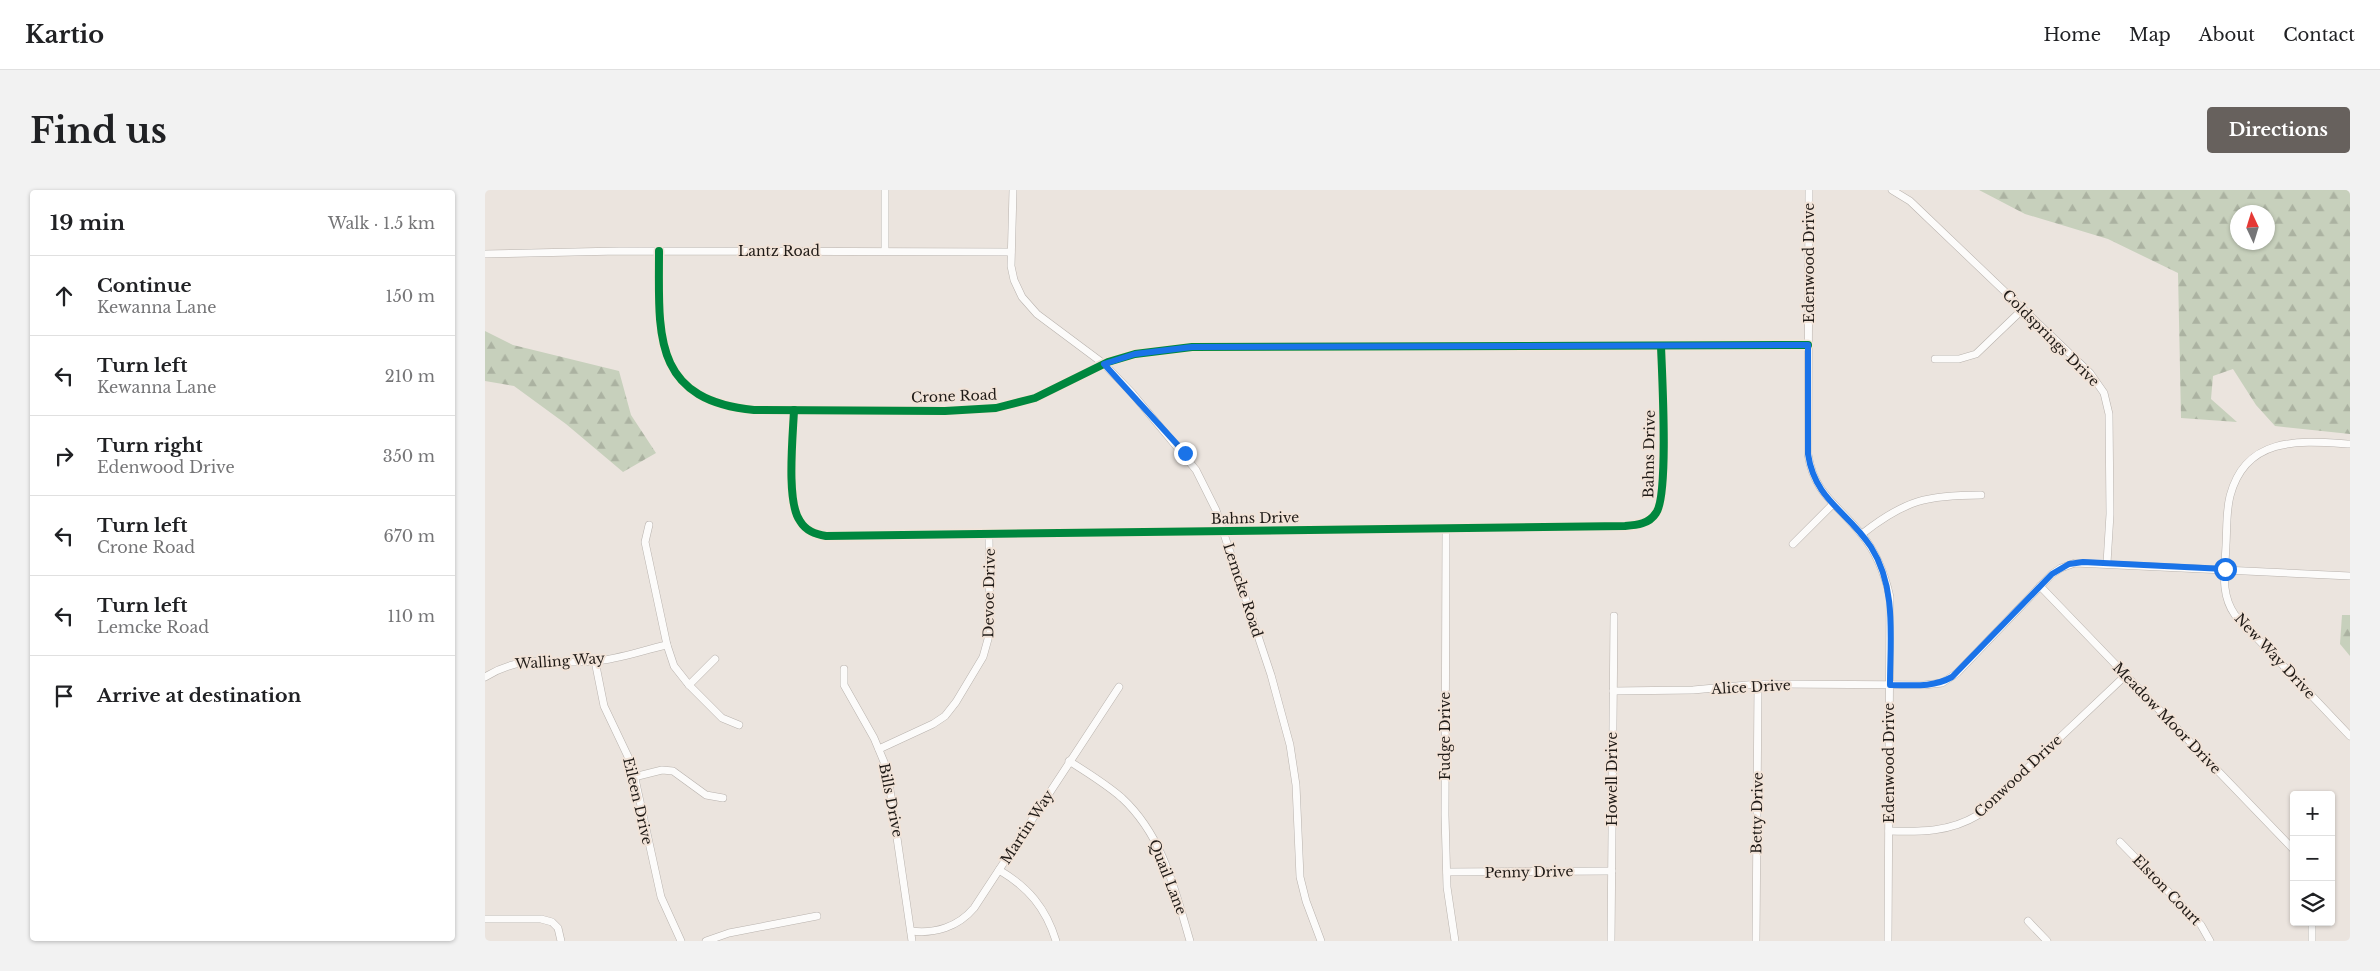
<!DOCTYPE html>
<html lang="en">
<head>
<meta charset="utf-8">
<style>
  body { margin:0; font-family:"Libre Baskerville",serif; background:#f2f2f2; color:#202124 }
  .controls { position:absolute; right:15px; bottom:15px; display:grid; overflow:hidden; border-radius:5px; box-shadow:0 1px 4px #0004 }
  .controls button { width:45px; height:45px; display:grid; place-items:center; padding:0; border:0; border-bottom:1px solid #e0e0e0; background:#fff; color:#202124; font:25px sans-serif }
  .compass { position:absolute; left:1745px; top:15px; width:45px; height:45px; border-radius:50%; background:#fff; box-shadow:0 1px 4px #0004; rotate:356deg }
  .stop { position:absolute; width:15px; height:15px; margin:-11px; border:4px solid #1a73e8; border-radius:50%; background:#fff }
  .stop.end { background:#1a73e8; border-color:#fff; box-shadow:0 1px 5px #0008 }
  .list { margin:0; padding:0; list-style:none }
  h2 { display:flex; justify-content:space-between; align-items:center; height:65px; margin:0; padding:0 20px; font-size:21px }
  h2 small { font-size:16px; font-weight:400; color:#757577 }
  .list li { display:grid; grid-template-columns:32px 1fr auto; gap:15px; align-items:center; box-sizing:border-box; height:80px; padding:0 20px; border-top:1px solid #e0e0e0 }
  .list b { display:block; font-size:19px; white-space:nowrap }
  .list p { margin:0; font-size:16px; white-space:nowrap; color:#757577 }
  .list em { font-size:16px; font-style:normal; color:#757577 }
  .icon { flex:none; width:28px; height:28px; fill:none; stroke:currentColor; stroke-width:2; stroke-linecap:round; stroke-linejoin:round }
  .map { position:relative; flex:none; width:1865px; height:751px; overflow:hidden; border-radius:5px }
  header { display:flex; align-items:center; gap:30px; box-sizing:border-box; height:70px; padding:0 25px; background:#fff; border-bottom:1px solid #e0e0e0 }
  header strong { font-size:24px }
  nav { display:flex; gap:28px; margin-inline-start:auto; font-size:18px }
  .intro { display:flex; align-items:center; justify-content:space-between; box-sizing:border-box; height:120px; padding:0 30px }
  h1 { margin:0; font-size:35px }
  .button { padding:12px 22px; border-radius:5px; background:#67615d; color:#fff; font-size:18px; font-weight:700 }
  main { display:flex; gap:30px; padding:0 30px }
  aside { flex:1; background:#fff; border-radius:5px; box-shadow:0 1px 4px #0004 }
  .map>svg:first-child { display:block }
  .forest { fill:url(#forest-firs); fill-rule:evenodd }
  .lines { fill:none; stroke-linecap:round; stroke-linejoin:round }
  .minor-casing { stroke:#b8b2ad; stroke-width:8 }
  .minor { stroke:#fcfbfa; stroke-width:7 }
  .cycleway-casing { stroke:#f1e3d8; stroke-width:11 }
  .cycleway { stroke:#00873e; stroke-width:8 }
  .route { stroke:#1a73e8; stroke-width:6 }
  .labels { text-anchor:middle; dominant-baseline:central; stroke-width:4; stroke-linejoin:round; paint-order:stroke }
  .street-label { font-size:14px; fill:#201b17; stroke:#f1e3d8 }
</style>
</head>
<body>
<header>
<strong>Kartio</strong>
<nav><a>Home</a><a>Map</a><a>About</a><a>Contact</a></nav>
</header>
<div class="intro"><h1>Find us</h1><a class="button">Directions</a></div>
<main>
<aside>
<h2>19 min<small>Walk · 1.5 km</small></h2>
<ul class="list">
<li><svg class="icon" aria-label="ahead" viewBox="0 0 24 24"><path d="M12 20V5M6 11l6-6 6 6"/></svg><div><b>Continue</b><p>Kewanna Lane</p></div><em>150 m</em></li>
<li><svg class="icon" aria-label="left" viewBox="0 0 24 24"><path d="M17 20v-9H6M10 6l-5 5 5 5"/></svg><div><b>Turn left</b><p>Kewanna Lane</p></div><em>210 m</em></li>
<li><svg class="icon" aria-label="right" viewBox="0 0 24 24"><path d="M7 20v-9h11M14 6l5 5-5 5"/></svg><div><b>Turn right</b><p>Edenwood Drive</p></div><em>350 m</em></li>
<li><svg class="icon" aria-label="left" viewBox="0 0 24 24"><path d="M17 20v-9H6M10 6l-5 5 5 5"/></svg><div><b>Turn left</b><p>Crone Road</p></div><em>670 m</em></li>
<li><svg class="icon" aria-label="left" viewBox="0 0 24 24"><path d="M17 20v-9H6M10 6l-5 5 5 5"/></svg><div><b>Turn left</b><p>Lemcke Road</p></div><em>110 m</em></li>
<li><svg class="icon" aria-label="arrive" viewBox="0 0 24 24"><path d="M6 21V4h12l-3 4 3 4H6"/></svg><div><b>Arrive at destination</b></div></li>
</ul>
</aside>
<div class="map">
<svg width="1865" height="751" viewBox="0 0 1865 751">
  <defs>
    <pattern id="forest-firs" width="22" height="20" patternUnits="userSpaceOnUse" patternTransform="scale(1.25)"><rect width="22" height="20" fill="#c7d0bc"/><path d="M5 1l3.5 6h-7zM16 11l3.5 6h-7z" fill="#abb2a1"/></pattern>
  </defs>
  <rect width="100%" height="100%" fill="#ebe4de"/>
  <g class="forest">
    <path d="M 1494,0 L 1865,0 L 1865,244 L 1790,236 L 1771,215 L 1748,179 L 1728,186 L 1726,209 L 1752,232 L 1696,228 L 1693,83 L 1623,49 L 1540,24 ZM 1752,22 L 1782,22 L 1782,52 L 1752,52 Z"/>
    <path d="M 0,141 L 28,155 L 134,181 L 146,225 L 171,263 L 138,282 L 81,234 L 29,196 L 0,191 Z"/>
    <path d="M 1857,425 L 1865,425 L 1865,466 L 1855,454 Z"/>
  </g>
  <g class="lines">
    <defs>
      <g id="minor">
        <path d="M 528,0 L 526,76 L 529,90 L 537,107 L 552,124 L 619,174 L 647,203 L 711,280 L 731,320 L 786,485 L 805,555 L 811,595 L 815,687 L 821,711 L 836,751"/>
        <path d="M 1324,0 L 1323,264 C 1329,305 1354,315 1377,345 C 1392,363 1400,385 1405,407 L 1403,751"/>
        <path d="M 1407,0 L 1425,11 L 1605,183 L 1619,203 L 1624,224 L 1625,324 L 1622,373"/>
        <path d="M 174,61 C 174,143 166,210 269,220 L 460,221 L 511,218 L 550,208 L 623,172 L 650,164 L 707,157 L 1323,155"/>
        <path d="M 400,61 L 400,0"/>
        <path d="M 0,64 L 134,61 L 526,62"/>
        <path d="M 1450,169 L 1474,169 L 1491,164 L 1538,119"/>
        <path d="M 309,220 C 308,245 301,312 315,331 C 321,341 330,344 341,346 L 1140,336 C 1152,335 1164,334 1171,323 C 1184,306 1177,185 1176,156"/>
        <path d="M 1865,254 C 1816,251 1761,245 1745,306 C 1741,322 1742,339 1741,355 C 1740,380 1735,404 1750,425 L 1865,546"/>
        <path d="M 164,335 L 160,352 L 182,455 L 189,476 L 204,495 L 237,528 L 254,535"/>
        <path d="M 961,340 L 960,625 L 962,697 L 970,751"/>
        <path d="M 1377,344 C 1420,310 1442,305 1496,305"/>
        <path d="M 1308,354 L 1348,314"/>
        <path d="M 1555,396 L 1809,660"/>
        <path d="M 110,471 L 119,516 L 147,575 L 176,707 L 196,751"/>
        <path d="M 359,479 L 359,495 L 389,548 L 402,579 L 427,751"/>
        <path d="M 0,487 C 41,462 66,476 110,471 C 134,469 158,460 182,455"/>
        <path d="M 204,495 L 230,469"/>
        <path d="M 1128,501 L 1208,500 L 1273,494 L 1439,495 L 1457,493 L 1472,483 L 1567,384 L 1576,378 L 1590,373 L 1865,386"/>
        <path d="M 394,559 L 448,534 L 460,526 L 471,512 L 498,467 L 505,442 L 504,345"/>
        <path d="M 584,571 C 603,583 621,594 637,608 C 678,646 690,700 705,751"/>
        <path d="M 149,587 L 177,580 L 188,581 L 221,605 L 238,608"/>
        <path d="M 1404,641 C 1436,642 1465,642 1493,625 L 1641,485"/>
        <path d="M 1635,652 L 1716,735 L 1725,751"/>
        <path d="M 514,680 C 543,697 561,718 571,751"/>
        <path d="M 962,682 L 1127,681"/>
        <path d="M 0,729 L 56,729 L 67,732 L 73,738 L 76,751"/>
        <path d="M 1543,731 L 1562,751"/>
        <path d="M 426,741 C 450,744 473,737 489,718 L 634,497"/>
        <path d="M 221,751 L 244,743 L 332,726"/>
        <path d="M 1126,751 L 1129,426"/>
        <path d="M 1271,751 L 1273,494"/>
        <path d="M 1827,751 L 1827,732"/>
      </g>
    </defs>
    <use href="#minor" class="minor-casing"/>
    <use href="#minor" class="minor"/>
    <defs>
      <g id="cycleway">
        <path d="M 174,61 C 174,143 166,210 269,220 L 460,221 L 511,218 L 550,208 L 623,172 L 650,164 L 707,157 L 1323,155"/>
        <path d="M 309,220 C 308,245 301,312 315,331 C 321,341 330,344 341,346 L 1140,336 C 1152,335 1164,334 1171,323 C 1184,306 1177,185 1176,156"/>
      </g>
    </defs>
    <use href="#cycleway" class="cycleway-casing"/>
    <use href="#cycleway" class="cycleway"/>
  </g>
  <g class="lines">
    <path class="route" d="M 700,263 L 619,174 L 650,164 L 707,157 L 1323,155 L 1323,264 C 1330,311 1363,321 1386,357 C 1412,398 1405,448 1405,495 C 1427,495 1447,498 1467,487 L 1567,384 L 1584,374 L 1598,372 L 1740,379"/>
  </g>
  <g class="labels">
    <g class="street-label">
      <text x="294" y="61">Lantz Road</text>
      <text transform="translate(1324 73) rotate(-90)">Edenwood Drive</text>
      <text transform="translate(1566 148) rotate(45)">Coldsprings Drive</text>
      <text transform="translate(469 206) rotate(-2)">Crone Road</text>
      <text transform="translate(1164 264) rotate(-89)">Bahns Drive</text>
      <text transform="translate(770 328) rotate(-1)">Bahns Drive</text>
      <text transform="translate(758 400) rotate(72)">Lemcke Road</text>
      <text transform="translate(504 403) rotate(-89)">Devoe Drive</text>
      <text transform="translate(1790 466) rotate(47)">New Way Drive</text>
      <text transform="translate(75 471) rotate(-4)">Walling Way</text>
      <text transform="translate(1266 497) rotate(-3)">Alice Drive</text>
      <text transform="translate(1682 528) rotate(46)">Meadow Moor Drive</text>
      <text transform="translate(960 546) rotate(-90)">Fudge Drive</text>
      <text transform="translate(1404 573) rotate(-90)">Edenwood Drive</text>
      <text transform="translate(1533 586) rotate(-43)">Conwood Drive</text>
      <text transform="translate(1127 589) rotate(-90)">Howell Drive</text>
      <text transform="translate(406 610) rotate(79)">Bills Drive</text>
      <text transform="translate(153 611) rotate(77)">Eileen Drive</text>
      <text transform="translate(1272 623) rotate(-89)">Betty Drive</text>
      <text transform="translate(542 637) rotate(-57)">Martin Way</text>
      <text transform="translate(1044 682) rotate(-1)">Penny Drive</text>
      <text transform="translate(683 687) rotate(69)">Quail Lane</text>
      <text transform="translate(1682 700) rotate(46)">Elston Court</text>
    </g>
  </g>
</svg>
<div class="controls">
<button>+</button>
<button>−</button>
<button><svg class="icon" aria-label="layers" viewBox="0 0 24 24"><path d="M12 4l9 5-9 5-9-5zM3 14l9 5 9-5"/></svg></button>
</div>
<svg class="compass" viewBox="-18 -18 36 36"><path d="M0-13l5 13h-10z" fill="#e53935"/><path d="M0 13l5-13h-10z" fill="#757577"/></svg>
<div class="stop" style="left:1740px;top:379px"></div>
<div class="stop end" style="left:700px;top:263px"></div>
</div>
</main>
</body>
</html>
